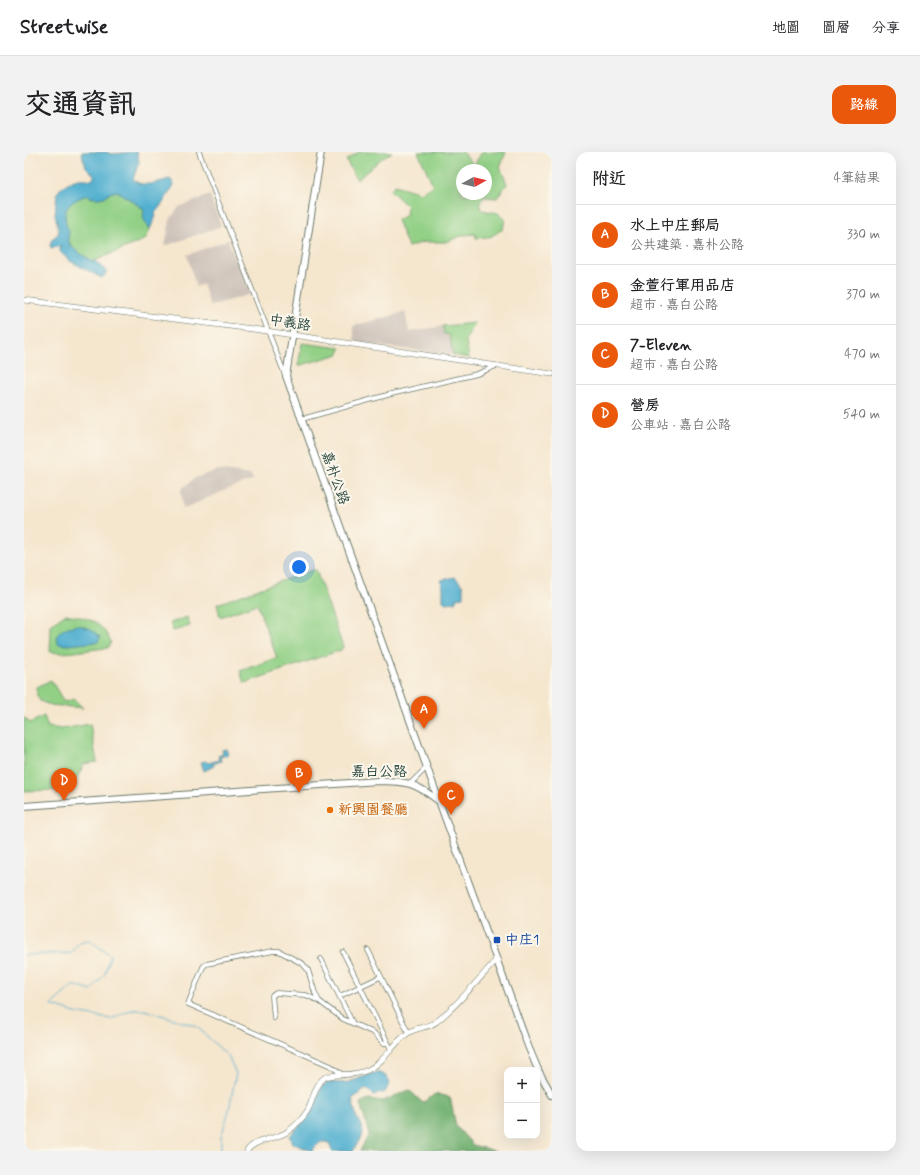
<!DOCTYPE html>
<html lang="zh-TW">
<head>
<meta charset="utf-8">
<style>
  body { margin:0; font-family:Mynerve,"LXGW WenKai TC",sans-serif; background:#f2f2f2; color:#202124 }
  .controls { position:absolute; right:12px; bottom:12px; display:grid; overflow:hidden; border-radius:8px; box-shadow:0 4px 16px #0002 }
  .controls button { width:36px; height:36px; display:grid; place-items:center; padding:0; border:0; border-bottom:1px solid #e0e0e0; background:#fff; color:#202124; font:20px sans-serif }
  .compass { position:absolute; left:432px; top:12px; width:36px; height:36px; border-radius:50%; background:#fff; box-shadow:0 4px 16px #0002; rotate:82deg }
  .you { position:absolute; left:275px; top:415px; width:14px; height:14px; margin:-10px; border:3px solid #fff; border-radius:50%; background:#1a73e8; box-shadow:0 0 0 6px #1a73e833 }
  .badge { display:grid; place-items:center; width:26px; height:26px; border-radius:50%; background:#ea580c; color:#fff; font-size:13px; font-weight:700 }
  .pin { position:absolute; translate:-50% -33px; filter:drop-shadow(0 1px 2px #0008) }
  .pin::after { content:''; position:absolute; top:21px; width:14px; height:12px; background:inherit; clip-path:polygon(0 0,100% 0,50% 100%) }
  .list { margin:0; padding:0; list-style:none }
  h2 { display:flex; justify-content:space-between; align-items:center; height:52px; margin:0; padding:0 16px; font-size:17px }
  h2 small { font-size:13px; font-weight:400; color:#757577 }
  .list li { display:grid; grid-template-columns:26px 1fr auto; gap:12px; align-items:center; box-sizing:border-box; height:60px; padding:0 16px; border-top:1px solid #e0e0e0 }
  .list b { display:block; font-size:15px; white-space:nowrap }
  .list p { margin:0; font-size:13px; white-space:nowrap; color:#757577 }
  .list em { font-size:13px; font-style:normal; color:#757577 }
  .map { position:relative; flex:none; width:528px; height:999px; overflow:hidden; border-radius:12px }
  header { display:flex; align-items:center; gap:24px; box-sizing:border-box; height:56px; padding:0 20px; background:#fff; border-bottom:1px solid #e0e0e0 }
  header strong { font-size:19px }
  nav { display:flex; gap:22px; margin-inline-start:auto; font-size:14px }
  .intro { display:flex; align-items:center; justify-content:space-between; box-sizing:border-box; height:96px; padding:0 24px }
  h1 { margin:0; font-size:28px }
  .button { padding:10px 18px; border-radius:12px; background:#ea580c; color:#fff; font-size:14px; font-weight:700 }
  main { display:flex; gap:24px; padding:0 24px }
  aside { flex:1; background:#fff; border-radius:12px; box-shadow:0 4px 16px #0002 }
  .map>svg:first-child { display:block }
  .industrial { fill:#cdc2b9 }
  .green { fill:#92d086; stroke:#58865d; fill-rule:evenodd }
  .forest { fill:#75b273; stroke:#4a7854 }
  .water { fill:#52b0d0; stroke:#387682 }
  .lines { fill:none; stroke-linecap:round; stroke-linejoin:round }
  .stream { stroke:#52b0d0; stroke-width:1 }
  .minor-casing { stroke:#6a786a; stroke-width:5.5 }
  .tertiary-casing { stroke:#6a786a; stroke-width:6 }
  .secondary-casing { stroke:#6a786a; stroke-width:8 }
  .minor { stroke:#fff; stroke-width:4 }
  .tertiary { stroke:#fff; stroke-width:5 }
  .secondary { stroke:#fff; stroke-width:6 }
  .food-dot { fill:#e8710a; stroke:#fbf7ec; stroke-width:1.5 }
  .transit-dot { fill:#1a4fb4; stroke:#fbf7ec; stroke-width:1.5 }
  .labels { text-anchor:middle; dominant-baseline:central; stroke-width:4; stroke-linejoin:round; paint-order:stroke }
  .street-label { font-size:14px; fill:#1f3d34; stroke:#fbf7ec }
  .food-label { font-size:14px; fill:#c56008; stroke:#fbf7ec; text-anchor:start }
  .transit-label { font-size:14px; fill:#164399; stroke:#fbf7ec; text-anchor:start }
</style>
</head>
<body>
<header>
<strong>Streetwise</strong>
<nav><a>地圖</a><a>圖層</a><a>分享</a></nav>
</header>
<div class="intro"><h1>交通資訊</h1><a class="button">路線</a></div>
<main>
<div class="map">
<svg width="528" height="999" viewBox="0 0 528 999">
  <rect width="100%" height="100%" fill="#fbf7ec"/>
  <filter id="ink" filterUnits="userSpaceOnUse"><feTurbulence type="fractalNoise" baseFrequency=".025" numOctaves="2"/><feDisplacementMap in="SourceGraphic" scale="8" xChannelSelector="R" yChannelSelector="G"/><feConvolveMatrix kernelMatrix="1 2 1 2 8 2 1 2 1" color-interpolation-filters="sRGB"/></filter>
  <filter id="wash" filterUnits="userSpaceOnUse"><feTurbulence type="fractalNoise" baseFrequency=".012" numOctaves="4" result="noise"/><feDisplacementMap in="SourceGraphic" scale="16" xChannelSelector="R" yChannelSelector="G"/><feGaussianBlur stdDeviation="0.9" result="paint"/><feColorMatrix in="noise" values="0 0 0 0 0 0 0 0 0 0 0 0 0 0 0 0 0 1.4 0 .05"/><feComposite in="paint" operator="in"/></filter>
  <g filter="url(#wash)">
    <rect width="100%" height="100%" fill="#f5e6ce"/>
    <g class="industrial">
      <path d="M 186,43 L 197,74 L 141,94 L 146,68 L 155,55 Z"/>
      <path d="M 204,88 L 227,142 L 186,154 L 179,132 L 172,135 L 163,103 Z"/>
      <path d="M 381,160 L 385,180 L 419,174 L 420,182 L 424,182 L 426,185 L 429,203 L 331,191 L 329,174 Z"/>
      <path d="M 194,318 L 226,323 L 230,328 L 204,337 L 159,357 L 157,337 L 171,326 Z"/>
    </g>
    <g class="green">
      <path d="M 335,0 L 368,0 L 357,7 L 333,28 L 322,8 Z"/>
      <path d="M 394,0 L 439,0 L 450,13 L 458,0 L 482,0 L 476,15 L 483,32 L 473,46 L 460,45 L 456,50 L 458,58 L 474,61 L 481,67 L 479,77 L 466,85 L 452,86 L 451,82 L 439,83 L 422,90 L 400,90 L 384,95 L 373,68 L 382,63 L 383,54 L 366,38 L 371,33 L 397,41 L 409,33 ZM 438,18 L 462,18 L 462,42 L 438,42 Z"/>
      <path d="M 93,39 L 120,57 L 123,73 L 126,77 L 122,87 L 68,110 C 62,105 55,102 49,97 C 44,91 40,68 41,60 C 45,51 54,45 64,43 L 67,46 Z"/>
      <path d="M 451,171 L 442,188 L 445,206 L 429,203 L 426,185 L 424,182 L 420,182 L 419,174 Z"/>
      <path d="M 278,191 L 317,196 L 315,202 L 274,214 Z"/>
      <path d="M 288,418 L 292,418 L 319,495 L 317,498 L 220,531 L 216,519 L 253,506 L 233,452 L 196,465 L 193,452 Z"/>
      <path d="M 42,462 C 65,467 76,467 87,490 L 84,496 C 65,497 44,503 26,500 L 27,473 Z"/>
      <path d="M 163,465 L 166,474 L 149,479 L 146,471 Z"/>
      <path d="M 27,528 L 40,550 L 50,547 L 59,556 L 26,553 L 16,549 L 13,543 L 13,535 Z"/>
      <path d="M 20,564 L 24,575 L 38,577 L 66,572 L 73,610 L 60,612 L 52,628 L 38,631 L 37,638 L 0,639 L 0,565 L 6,571 Z"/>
    </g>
    <path class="forest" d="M 385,938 L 399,951 L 411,942 L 426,945 L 432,974 L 449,993 L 471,999 L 336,999 L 345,982 L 336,951 L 344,947 L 359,949 Z"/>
    <g class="water">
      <path d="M 57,0 L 83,0 L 87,2 L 113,0 L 115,10 L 109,27 C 118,37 133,30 146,27 L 149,30 L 150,33 L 139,51 L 131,61 L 132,64 L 126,77 L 119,66 L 120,57 L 93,39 L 85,41 L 83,44 C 76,46 70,48 64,43 C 55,45 40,53 41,64 C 41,68 43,72 43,77 L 45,78 C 45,81 44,85 44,88 C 46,98 61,103 68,110 L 71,109 L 82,119 L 82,122 L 78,126 L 46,109 L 34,98 L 38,94 L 27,96 L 26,93 L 28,87 L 34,82 L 35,79 L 31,63 L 33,41 C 41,30 54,24 67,28 L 70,26 L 70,23 L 62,15 Z"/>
      <path d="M 431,425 L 439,434 L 439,445 L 433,446 L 431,450 L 422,451 L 419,449 L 419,436 L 417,428 Z"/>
      <path d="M 54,473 L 67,477 L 76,485 L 74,490 L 44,493 L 34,492 L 32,485 C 38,476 43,475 54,473 Z"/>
      <path d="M 203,597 L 205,602 L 196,605 L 197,609 L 189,612 L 190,614 L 180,619 L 177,610 L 182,609 L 184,611 L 195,608 L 194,604 L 199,602 L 198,598 Z"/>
      <path d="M 353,920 L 362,924 L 366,931 L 361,940 L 351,943 L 342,937 L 328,947 L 333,967 L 338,973 L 339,982 L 329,999 L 308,999 L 305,991 C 296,988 294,992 288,999 L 268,991 L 265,984 L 285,964 L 298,934 L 304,930 L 322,931 Z"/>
    </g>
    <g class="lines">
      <path class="stream" d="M 0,803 L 48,801 L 55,790 L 65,788 L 86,803 L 81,822 L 67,839 L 50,833 L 27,853 L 51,861 L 87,867 L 108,858 L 121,858 L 172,874 L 204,904 L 212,921 L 205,958 L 197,985 L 197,999"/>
    </g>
  </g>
  <g filter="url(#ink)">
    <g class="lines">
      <defs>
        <g id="minor">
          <path d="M 175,0 L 261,223"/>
          <path d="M 278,267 L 367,242 L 453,222 L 472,214"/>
          <path d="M 387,631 L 403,615"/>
          <path d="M 344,798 L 384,880"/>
          <path d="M 319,800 L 367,897"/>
          <path d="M 297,807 L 328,870"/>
          <path d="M 316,844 L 356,825"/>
          <path d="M 295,849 L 291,841 L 284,818 L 279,812 L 255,799 L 249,799 L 182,812 L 179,815 L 164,852 L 307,914 L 319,923"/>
          <path d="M 250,866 L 248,844 L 252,841 L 282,843 L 295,849 L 319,867 L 350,881 L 359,891 L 364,891"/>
        </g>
        <g id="tertiary">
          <path d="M 0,148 L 229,177 L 528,222"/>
          <path d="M 223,999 C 230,987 251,988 263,980 C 270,975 279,966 284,958 C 289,948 291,933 300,926 C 307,921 330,925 344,918 C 363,908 368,892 384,881 C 392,875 404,876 412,870 C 434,853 454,828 473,807"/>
        </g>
        <g id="secondary">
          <path d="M 297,0 L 262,224 L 415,649"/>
          <path d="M 0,654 L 354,629 C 384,629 391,631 415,649 L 504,894 L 515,920 L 528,943"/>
        </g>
      </defs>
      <use href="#minor" class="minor-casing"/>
      <use href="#tertiary" class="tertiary-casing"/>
      <use href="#secondary" class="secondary-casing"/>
      <use href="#minor" class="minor"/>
      <use href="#tertiary" class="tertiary"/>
      <use href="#secondary" class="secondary"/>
    </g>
  </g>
  <circle class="food-dot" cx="306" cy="658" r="4"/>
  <rect class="transit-dot" x="469" y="784" width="8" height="8" rx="2"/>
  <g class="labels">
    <g class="street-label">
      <text transform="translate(266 171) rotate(9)">中義路</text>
      <text transform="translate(311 326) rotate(70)">嘉朴公路</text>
      <text x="355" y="620">嘉白公路</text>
    </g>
    <g class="food-label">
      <text x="314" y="658">新興園餐廳</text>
    </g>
    <g class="transit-label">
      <text x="481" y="788">中庄1</text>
    </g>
  </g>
</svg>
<div class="controls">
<button>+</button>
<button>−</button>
</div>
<svg class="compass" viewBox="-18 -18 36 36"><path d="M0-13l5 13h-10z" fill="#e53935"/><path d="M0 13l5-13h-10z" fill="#757577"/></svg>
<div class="you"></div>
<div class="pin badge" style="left:400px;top:577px">A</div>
<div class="pin badge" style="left:275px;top:641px">B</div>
<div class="pin badge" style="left:427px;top:663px">C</div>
<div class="pin badge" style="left:40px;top:649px">D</div>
</div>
<aside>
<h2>附近<small>4筆結果</small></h2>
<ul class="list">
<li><span class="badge">A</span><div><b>水上中庄郵局</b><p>公共建築 · 嘉朴公路</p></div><em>330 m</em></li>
<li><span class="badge">B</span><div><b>金萱行軍用品店</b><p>超市 · 嘉白公路</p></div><em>370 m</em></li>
<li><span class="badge">C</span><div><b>7-Eleven</b><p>超市 · 嘉白公路</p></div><em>470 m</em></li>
<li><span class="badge">D</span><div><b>營房</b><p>公車站 · 嘉白公路</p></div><em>540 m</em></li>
</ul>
</aside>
</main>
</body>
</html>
